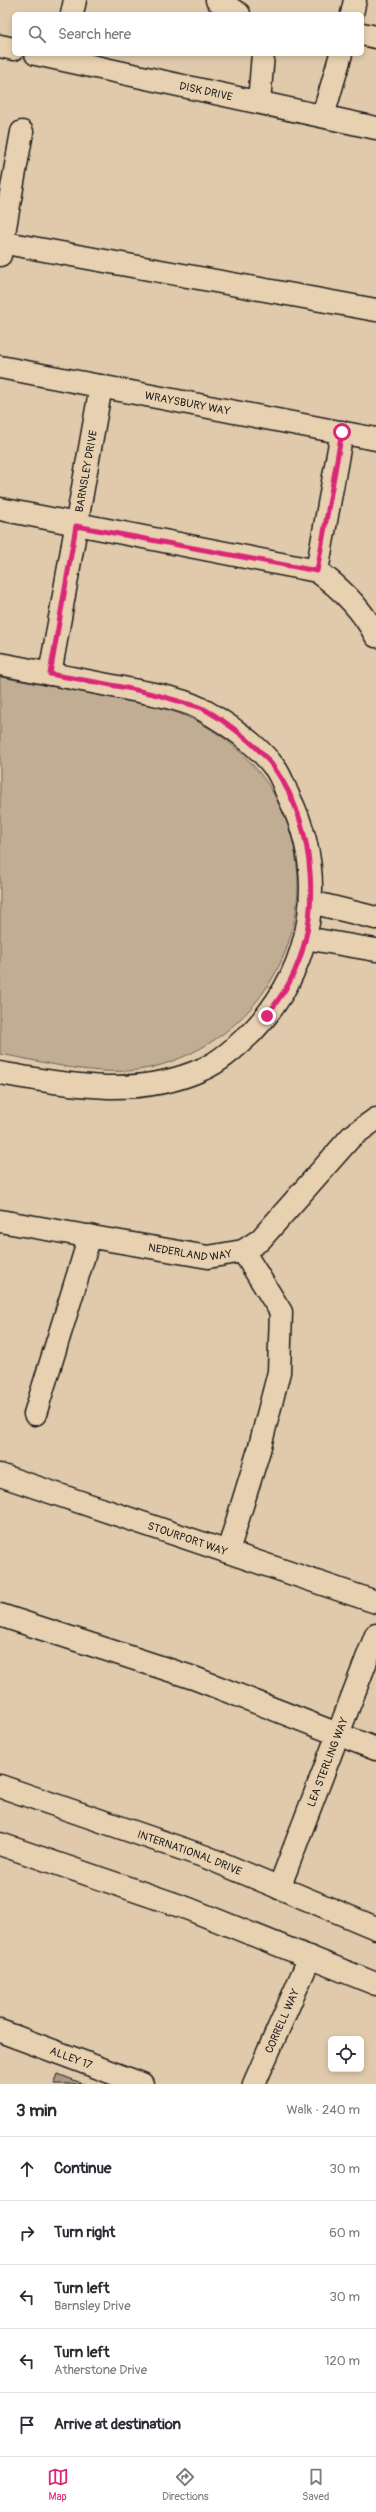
<!DOCTYPE html>
<html lang="en">
<head>
<meta charset="utf-8">
<style>
  body { margin:0; font-family:Pangolin,sans-serif; background:#f7f7f7; color:#2b2b33 }
  .controls { position:absolute; right:12px; bottom:12px; display:grid; overflow:hidden; border-radius:6px; box-shadow:0 2px 6px #0003 }
  .controls button { width:36px; height:36px; display:grid; place-items:center; padding:0; border:0; border-bottom:1px solid #e1e1e2; background:#fff; color:#2b2b33; font:20px sans-serif }
  .stop { position:absolute; width:12px; height:12px; margin:-9px; border:3px solid #db2777; border-radius:50%; background:#fff }
  .stop.end { background:#db2777; border-color:#fff; box-shadow:0 1px 4px #0008 }
  .list { margin:0; padding:0; list-style:none }
  h2 { display:flex; justify-content:space-between; align-items:center; height:52px; margin:0; padding:0 16px; font-size:17px }
  h2 small { font-size:13px; font-weight:400; color:#7c7c81 }
  .list li { display:grid; grid-template-columns:26px 1fr auto; gap:12px; align-items:center; box-sizing:border-box; height:64px; padding:0 16px; border-top:1px solid #e1e1e2 }
  .list b { display:block; font-size:15px; white-space:nowrap }
  .list p { margin:0; font-size:13px; white-space:nowrap; color:#7c7c81 }
  .list em { font-size:13px; font-style:normal; color:#7c7c81 }
  .icon { flex:none; width:22px; height:22px; fill:none; stroke:currentColor; stroke-width:2; stroke-linecap:round; stroke-linejoin:round }
  .map { position:relative; flex:none; width:376px; height:2084px; overflow:hidden }
  .search { position:absolute; background:#fff; box-shadow:0 2px 6px #0003; left:12px; right:12px; top:12px; height:44px; display:flex; align-items:center; gap:10px; box-sizing:border-box; padding:0 14px; border-radius:6px; color:#7c7c81; font-size:15px }
  .sheet { height:372px; background:#fff }
  nav { display:flex; justify-content:space-around; align-items:center; box-sizing:border-box; height:56px; border-top:1px solid #e1e1e2; background:#fff; font-size:11px; color:#7c7c81 }
  nav a { display:grid; justify-items:center; gap:2px }
  nav .on { color:#db2777 }
  .map>svg:first-child { display:block }
  .green { fill:#c0ad94; stroke:#6e6458 }
  .building { fill:#a99983; stroke:#1c1c1c }
  .lines { fill:none; stroke-linecap:round; stroke-linejoin:round }
  .minor-casing { stroke:#1c1c1c; stroke-width:25 }
  .major-casing { stroke:#1c1c1c; stroke-width:25 }
  .minor { stroke:#e8d1b1; stroke-width:22 }
  .major { stroke:#e8d1b1; stroke-width:22 }
  .route { stroke:#db2777; stroke-width:5 }
  .labels { text-anchor:middle; dominant-baseline:central; stroke-width:3.5; stroke-linejoin:round; paint-order:stroke }
  .street-label { font-size:11px; fill:#1c1c1c; stroke:#e8d1b1 }
</style>
</head>
<body>
<div class="map">
<svg width="376" height="2084" viewBox="0 0 376 2084">
  <rect width="100%" height="100%" fill="#e0caab"/>
  <filter id="ink" filterUnits="userSpaceOnUse"><feTurbulence type="fractalNoise" baseFrequency=".025" numOctaves="2"/><feDisplacementMap in="SourceGraphic" scale="8" xChannelSelector="R" yChannelSelector="G"/><feConvolveMatrix kernelMatrix="1 2 1 2 8 2 1 2 1" color-interpolation-filters="sRGB"/></filter>
  <g filter="url(#ink)">
    <path class="green" d="M 0,677 C 33,683 67,689 100,695 C 139,702 178,708 212,730 C 349,819 315,1018 161,1065 C 108,1081 52,1063 0,1054 Z"/>
    <path class="building" d="M 58,2074 L 84,2084 L 54,2084 Z"/>
    <g class="lines">
      <defs>
        <g id="minor">
          <path d="M 217,0 L 239,14"/>
          <path d="M 72,14 L 75,0"/>
          <path d="M 352,14 L 355,0"/>
          <path d="M 362,34 L 376,37"/>
          <path d="M 0,46 L 14,49"/>
          <path id="s1" d="M 36,54 L 376,128"/>
          <path d="M 259,102 L 263,54"/>
          <path d="M 323,116 L 341,54"/>
          <path d="M 0,242 L 376,310"/>
          <path d="M 0,255 L 22,132"/>
          <path id="s2" d="M 0,367 L 376,439"/>
          <path d="M 0,509 L 317,571 C 342,589 362,609 376,636"/>
          <path d="M 317,571 L 342,432"/>
          <path d="M 0,664 C 41,672 82,680 123,688 C 147,693 184,698 205,711 C 231,726 257,744 275,768 C 281,776 284,786 288,795 C 329,876 314,968 251,1033 C 237,1046 220,1062 203,1069 C 137,1099 69,1085 0,1073"/>
          <path id="s3" d="M 50,674 L 101,386"/>
          <path d="M 311,902 L 376,918"/>
          <path d="M 305,938 L 376,950"/>
          <path id="s4" d="M 0,1221 L 208,1257 L 243,1251 L 260,1240 L 351,1137 L 376,1119"/>
          <path d="M 35,1414 L 90,1236"/>
          <path id="s5" d="M 0,1475 L 376,1602"/>
          <path d="M 228,1551 L 259,1450 L 279,1372 L 281,1312 L 243,1251"/>
          <path d="M 0,1615 L 194,1678 L 376,1749"/>
          <path id="s6" d="M 279,1888 L 376,1635"/>
          <path id="s7" d="M 0,2031 L 142,2084"/>
          <path id="s8" d="M 254,2084 L 310,1957"/>
        </g>
        <g id="major">
          <path id="s9" d="M 0,1786 L 206,1857 L 376,1928"/>
          <path d="M 0,1844 L 189,1909 L 376,1984"/>
        </g>
      </defs>
      <use href="#minor" class="minor-casing"/>
      <use href="#major" class="major-casing"/>
      <use href="#minor" class="minor"/>
      <use href="#major" class="major"/>
    </g>
  </g>
  <g class="lines" filter="url(#ink)">
    <path class="route" d="M 267,1016 C 274,1005 283,994 289,983 C 323,919 316,828 275,769 C 260,747 227,722 204,709 C 196,705 186,704 178,701 C 136,688 93,682 50,674 L 76,526 L 317,571 L 342,432"/>
  </g>
  <g class="labels">
    <g class="street-label">
      <text stroke="none"><textPath href="#s1" startOffset="174">DISK DRIVE</textPath></text>
      <text stroke="none"><textPath href="#s2" startOffset="191">WRAYSBURY WAY</textPath></text>
      <text stroke="none"><textPath href="#s3" startOffset="206">BARNSLEY DRIVE</textPath></text>
      <text stroke="none"><textPath href="#s4" startOffset="193">NEDERLAND WAY</textPath></text>
      <text stroke="none"><textPath href="#s5" startOffset="198">STOURPORT WAY</textPath></text>
      <text stroke="none"><textPath href="#s6" startOffset="135">LEA STERLING WAY</textPath></text>
      <text stroke="none"><textPath href="#s9" startOffset="201">INTERNATIONAL DRIVE</textPath></text>
      <text stroke="none"><textPath href="#s8" startOffset="69">CORRELL WAY</textPath></text>
      <text stroke="none"><textPath href="#s7" startOffset="76">ALLEY 17</textPath></text>
    </g>
  </g>
</svg>
<div class="controls">
<button><svg class="icon" aria-label="locate" viewBox="0 0 24 24"><circle cx="12" cy="12" r="6"/><path d="M12 2v4M12 18v4M2 12h4M18 12h4"/></svg></button>
</div>
<div class="stop" style="left:342px;top:432px"></div>
<div class="stop end" style="left:267px;top:1016px"></div>
<div class="search"><svg class="icon" aria-label="search" viewBox="0 0 24 24"><circle cx="10" cy="10" r="6"/><path d="M15 15l6 6"/></svg>Search here</div>
</div>
<section class="sheet">
<h2>3 min<small>Walk · 240 m</small></h2>
<ul class="list">
<li><svg class="icon" aria-label="ahead" viewBox="0 0 24 24"><path d="M12 20V5M6 11l6-6 6 6"/></svg><div><b>Continue</b></div><em>30 m</em></li>
<li><svg class="icon" aria-label="right" viewBox="0 0 24 24"><path d="M7 20v-9h11M14 6l5 5-5 5"/></svg><div><b>Turn right</b></div><em>60 m</em></li>
<li><svg class="icon" aria-label="left" viewBox="0 0 24 24"><path d="M17 20v-9H6M10 6l-5 5 5 5"/></svg><div><b>Turn left</b><p>Barnsley Drive</p></div><em>30 m</em></li>
<li><svg class="icon" aria-label="left" viewBox="0 0 24 24"><path d="M17 20v-9H6M10 6l-5 5 5 5"/></svg><div><b>Turn left</b><p>Atherstone Drive</p></div><em>120 m</em></li>
<li><svg class="icon" aria-label="arrive" viewBox="0 0 24 24"><path d="M6 21V4h12l-3 4 3 4H6"/></svg><div><b>Arrive at destination</b></div></li>
</ul>
</section>
<nav>
<a class="on"><svg class="icon" aria-label="map" viewBox="0 0 24 24"><path d="M3 6l6-2 6 2 6-2v14l-6 2-6-2-6 2zM9 4v14M15 6v14"/></svg>Map</a>
<a><svg class="icon" aria-label="directions" viewBox="0 0 24 24"><path d="M12 3l9 9-9 9-9-9zM9 14v-3h6M13 9l2 2-2 2"/></svg>Directions</a>
<a><svg class="icon" aria-label="saved" viewBox="0 0 24 24"><path d="M7 4h10v16l-5-4-5 4z"/></svg>Saved</a>
</nav>
</body>
</html>
